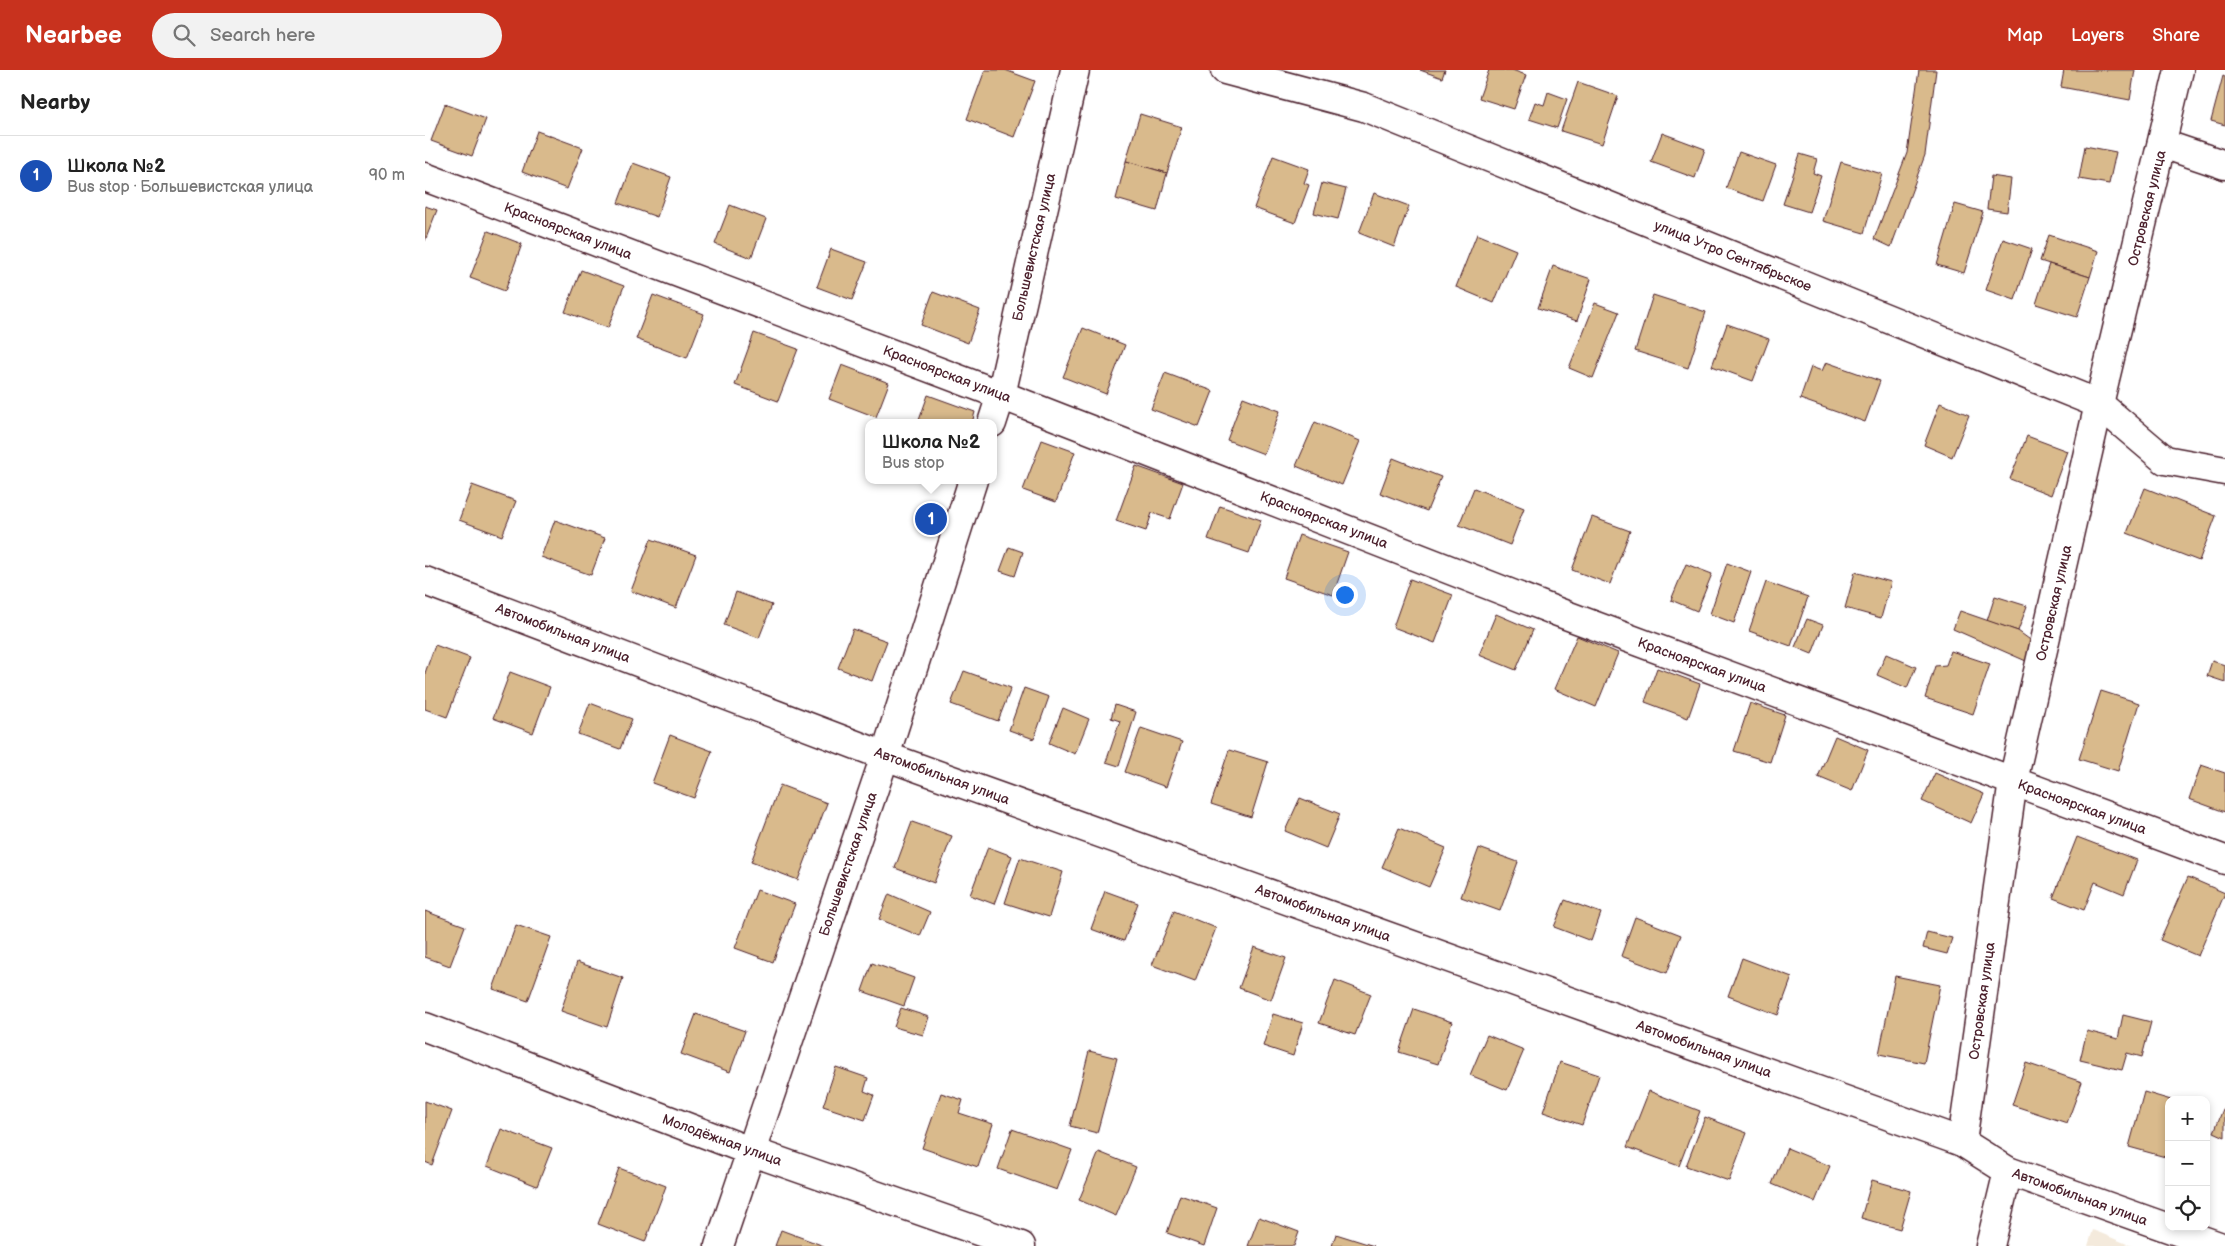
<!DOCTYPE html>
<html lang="en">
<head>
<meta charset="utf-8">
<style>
  body { margin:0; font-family:"Balsamiq Sans",sans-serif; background:#f2f2f2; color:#222 }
  .controls { position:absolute; right:15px; bottom:15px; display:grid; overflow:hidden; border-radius:10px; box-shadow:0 2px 8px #0003 }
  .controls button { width:45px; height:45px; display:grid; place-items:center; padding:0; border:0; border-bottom:1px solid #e0e0e0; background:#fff; color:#222; font:25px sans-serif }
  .you { position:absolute; left:919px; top:524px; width:18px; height:18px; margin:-12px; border:4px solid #fff; border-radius:50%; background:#1a73e8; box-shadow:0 0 0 8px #1a73e833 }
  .badge { display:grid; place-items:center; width:32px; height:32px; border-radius:50%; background:#c8321e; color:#fff; font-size:16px; font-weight:700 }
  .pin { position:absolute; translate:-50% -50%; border:2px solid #fff; box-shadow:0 1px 5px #0006 }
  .popup { position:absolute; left:440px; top:349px; width:132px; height:65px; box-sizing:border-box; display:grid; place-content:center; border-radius:10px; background:#fff; filter:drop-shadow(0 1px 4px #0005); font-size:16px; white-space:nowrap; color:#767676 }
  .popup b { font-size:19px; color:#222 }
  .popup::after { content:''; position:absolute; left:50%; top:100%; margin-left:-10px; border:10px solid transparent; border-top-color:#fff }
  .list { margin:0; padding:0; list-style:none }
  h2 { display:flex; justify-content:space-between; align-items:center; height:65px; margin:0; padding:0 20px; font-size:21px }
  h2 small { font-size:16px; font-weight:400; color:#767676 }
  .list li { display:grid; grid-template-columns:32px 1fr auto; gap:15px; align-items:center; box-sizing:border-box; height:80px; padding:0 20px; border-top:1px solid #e0e0e0 }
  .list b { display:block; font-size:19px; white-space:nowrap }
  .list p { margin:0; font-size:16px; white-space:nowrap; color:#767676 }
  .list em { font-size:16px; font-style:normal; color:#767676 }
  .icon { flex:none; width:28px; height:28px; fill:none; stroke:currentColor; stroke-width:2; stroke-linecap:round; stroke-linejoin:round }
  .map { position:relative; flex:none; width:1800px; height:1176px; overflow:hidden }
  header { display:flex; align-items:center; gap:30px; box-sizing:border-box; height:70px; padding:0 25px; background:#c8321e; color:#fff }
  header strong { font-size:24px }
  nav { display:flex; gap:28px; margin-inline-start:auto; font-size:18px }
  .search { width:350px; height:45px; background:#f2f2f2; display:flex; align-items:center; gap:12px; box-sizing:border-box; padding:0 18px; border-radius:28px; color:#767676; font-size:19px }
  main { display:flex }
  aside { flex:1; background:#fff }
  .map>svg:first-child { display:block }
  .built { fill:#f4eadc }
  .building { fill:#d9ba8c; stroke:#4a1f2b }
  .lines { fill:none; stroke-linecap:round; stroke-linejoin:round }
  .street-casing { stroke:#4a1f2b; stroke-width:31 }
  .secondary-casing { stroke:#4a1f2b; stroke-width:31 }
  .street { stroke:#fff; stroke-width:28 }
  .secondary { stroke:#fff; stroke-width:28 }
  .labels { text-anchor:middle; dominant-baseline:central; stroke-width:4; stroke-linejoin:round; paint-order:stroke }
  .street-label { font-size:14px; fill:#4a1f2b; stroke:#fff }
</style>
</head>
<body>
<header>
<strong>Nearbee</strong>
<div class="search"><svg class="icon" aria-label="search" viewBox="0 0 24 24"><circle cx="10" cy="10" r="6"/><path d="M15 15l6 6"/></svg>Search here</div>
<nav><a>Map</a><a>Layers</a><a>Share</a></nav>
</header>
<main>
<aside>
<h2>Nearby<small></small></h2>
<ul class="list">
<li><span class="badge" style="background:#1a4fb4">1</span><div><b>Школа №2</b><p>Bus stop · Большевистская улица</p></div><em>90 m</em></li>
</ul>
</aside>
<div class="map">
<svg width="1800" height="1176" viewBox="0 0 1800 1176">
  <rect width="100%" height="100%" fill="#fff"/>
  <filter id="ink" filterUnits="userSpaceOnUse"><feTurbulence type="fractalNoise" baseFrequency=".02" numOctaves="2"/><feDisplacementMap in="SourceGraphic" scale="10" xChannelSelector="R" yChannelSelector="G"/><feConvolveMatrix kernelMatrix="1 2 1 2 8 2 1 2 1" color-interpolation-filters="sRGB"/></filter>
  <g filter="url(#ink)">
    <path class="built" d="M 1668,1160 L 1707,1176 L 1663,1176 Z"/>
    <g class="building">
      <path d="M 560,0 L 580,0 L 610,11 L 589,67 L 542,49 Z"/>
      <path d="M 995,0 L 1020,0 L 1017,8 Z"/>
      <path d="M 1064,0 L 1087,0 L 1101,5 L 1089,39 L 1054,28 Z"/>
      <path d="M 1494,0 L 1511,0 L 1500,85 L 1466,177 L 1449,169 L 1482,83 Z"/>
      <path d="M 1639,0 L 1710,0 L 1705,30 L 1636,17 Z"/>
      <path d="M 1798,6 L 1800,7 L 1800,55 L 1786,51 Z"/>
      <path d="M 1153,12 L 1193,26 L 1177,74 L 1136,61 Z"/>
      <path d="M 1123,22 L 1142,29 L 1132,58 L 1104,49 L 1110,32 L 1119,35 Z"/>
      <path d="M 20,34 L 61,49 L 47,86 L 6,71 Z"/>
      <path d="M 715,44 L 757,57 L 742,103 L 701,91 Z"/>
      <path d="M 112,61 L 158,78 L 142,119 L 97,102 Z"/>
      <path d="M 1237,63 L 1280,79 L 1270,108 L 1226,92 Z"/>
      <path d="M 1660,76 L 1691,82 L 1684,114 L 1654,109 Z"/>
      <path d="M 1314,82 L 1351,95 L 1338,131 L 1301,118 Z"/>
      <path d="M 1375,84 L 1392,89 L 1388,103 L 1396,106 L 1384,142 L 1358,134 Z"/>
      <path d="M 848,86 L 884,99 L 879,113 L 884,115 L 870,153 L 829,138 Z"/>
      <path d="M 701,91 L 742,103 L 732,141 L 691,129 Z"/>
      <path d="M 1416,92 L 1457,104 L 1439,163 L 1398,151 Z"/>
      <path d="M 208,93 L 246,107 L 232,147 L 193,133 Z"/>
      <path d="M 1566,106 L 1586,109 L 1582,142 L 1562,139 Z"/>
      <path d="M 897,113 L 921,119 L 913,149 L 889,143 Z"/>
      <path d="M 949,123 L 984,136 L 969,177 L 934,163 Z"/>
      <path d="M 1530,134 L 1558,142 L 1539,203 L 1512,195 Z"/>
      <path d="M 305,135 L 341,149 L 326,188 L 290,174 Z"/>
      <path d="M 0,136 L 12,140 L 0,171 Z"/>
      <path d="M 63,161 L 97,174 L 80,221 L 45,208 Z"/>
      <path d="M 1052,164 L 1091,180 L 1069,233 L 1031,217 Z"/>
      <path d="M 1624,165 L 1673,181 L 1665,207 L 1615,191 Z"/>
      <path d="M 1578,169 L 1607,179 L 1590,230 L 1561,220 Z"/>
      <path d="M 406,179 L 442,192 L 427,230 L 392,217 Z"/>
      <path d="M 1624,194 L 1665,207 L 1652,247 L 1611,234 Z"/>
      <path d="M 1128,196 L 1166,209 L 1152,251 L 1113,238 Z"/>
      <path d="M 156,200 L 199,216 L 183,258 L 140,242 Z"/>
      <path d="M 508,222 L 555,240 L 543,273 L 496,255 Z"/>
      <path d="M 228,225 L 279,244 L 262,288 L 211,269 Z"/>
      <path d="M 1228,225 L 1281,242 L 1263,298 L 1210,281 Z"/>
      <path d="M 1170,233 L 1194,242 L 1168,308 L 1144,298 Z"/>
      <path d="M 1302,254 L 1344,269 L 1328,311 L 1287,296 Z"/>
      <path d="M 658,258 L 700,275 L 681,324 L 638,307 Z"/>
      <path d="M 329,263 L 373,279 L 353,331 L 310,315 Z"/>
      <path d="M 1401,292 L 1455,311 L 1440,352 L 1375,329 L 1386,297 L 1397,301 Z"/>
      <path d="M 417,295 L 464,313 L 451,347 L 404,329 Z"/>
      <path d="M 740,303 L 788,321 L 774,357 L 726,339 Z"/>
      <path d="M 503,325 L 550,342 L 547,353 L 493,353 Z"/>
      <path d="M 818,327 L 855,341 L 839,384 L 802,370 Z"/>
      <path d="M 1515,333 L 1544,345 L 1527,387 L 1499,375 Z"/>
      <path d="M 890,352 L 935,371 L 917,415 L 871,396 Z"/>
      <path d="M 1602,366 L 1642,381 L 1626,425 L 1585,409 Z"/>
      <path d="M 617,370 L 650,382 L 631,432 L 598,420 Z"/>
      <path d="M 968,388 L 1016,407 L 1002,441 L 955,423 Z"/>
      <path d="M 711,396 L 758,413 L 745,449 L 727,443 L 721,461 L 691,451 Z"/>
      <path d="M 47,415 L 91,431 L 77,466 L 34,450 Z"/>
      <path d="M 1049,418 L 1099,438 L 1085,475 L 1034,455 Z"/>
      <path d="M 1720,418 L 1791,446 L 1774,491 L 1702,463 Z"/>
      <path d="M 795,436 L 836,450 L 824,483 L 783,469 Z"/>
      <path d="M 1167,447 L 1205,461 L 1185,514 L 1147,500 Z"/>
      <path d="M 130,450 L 180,468 L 166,505 L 116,487 Z"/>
      <path d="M 874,465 L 923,482 L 908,525 L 859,508 Z"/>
      <path d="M 226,469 L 271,485 L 251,538 L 206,521 Z"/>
      <path d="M 584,477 L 598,482 L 590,506 L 575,501 Z"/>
      <path d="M 1302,493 L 1326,502 L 1309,553 L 1285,544 Z"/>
      <path d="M 1261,494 L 1287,504 L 1272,541 L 1246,530 Z"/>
      <path d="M 1430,502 L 1466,512 L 1456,548 L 1420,538 Z"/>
      <path d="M 985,509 L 1028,525 L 1010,573 L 968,557 Z"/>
      <path d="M 1341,512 L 1383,527 L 1366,576 L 1324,561 Z"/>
      <path d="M 311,522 L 347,535 L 334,568 L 299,555 Z"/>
      <path d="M 1570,526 L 1602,536 L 1593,561 L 1562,551 Z"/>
      <path d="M 1535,541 L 1593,561 L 1608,572 L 1601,591 L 1528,559 Z"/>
      <path d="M 1071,544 L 1108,560 L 1091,600 L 1054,585 Z"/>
      <path d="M 1382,549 L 1398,555 L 1387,584 L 1370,577 Z"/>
      <path d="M 428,559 L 462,571 L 447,611 L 413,598 Z"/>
      <path d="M 1152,566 L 1193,583 L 1171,637 L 1129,619 Z"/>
      <path d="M 10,575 L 45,588 L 22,647 L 0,639 L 0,603 Z"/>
      <path d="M 1526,581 L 1565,594 L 1548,644 L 1500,628 L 1510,596 L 1521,595 Z"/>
      <path d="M 1461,584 L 1491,597 L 1482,618 L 1452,605 Z"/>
      <path d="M 1787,591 L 1800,595 L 1800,612 L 1782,606 Z"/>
      <path d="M 1232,598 L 1275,614 L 1263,648 L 1220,632 Z"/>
      <path d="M 539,601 L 586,618 L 573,651 L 526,634 Z"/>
      <path d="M 85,602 L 125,617 L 108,663 L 68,648 Z"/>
      <path d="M 599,618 L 624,627 L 609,669 L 584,660 Z"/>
      <path d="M 1676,621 L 1714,633 L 1693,701 L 1654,689 Z"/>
      <path d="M 165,633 L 207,649 L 195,679 L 153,664 Z"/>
      <path d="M 1325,633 L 1360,645 L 1345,692 L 1309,681 Z"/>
      <path d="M 690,635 L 711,642 L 694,696 L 681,692 L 695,651 L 686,648 Z"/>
      <path d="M 638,638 L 664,649 L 650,684 L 624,673 Z"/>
      <path d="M 716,658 L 757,672 L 741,717 L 700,702 Z"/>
      <path d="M 245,665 L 287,681 L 269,728 L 227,713 Z"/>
      <path d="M 1410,666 L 1443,680 L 1427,721 L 1393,707 Z"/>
      <path d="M 804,680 L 843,692 L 826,747 L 786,734 Z"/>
      <path d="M 1776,695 L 1800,703 L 1800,742 L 1764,729 Z"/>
      <path d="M 1510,703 L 1559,724 L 1546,753 L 1497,731 Z"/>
      <path d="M 355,715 L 402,733 L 373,810 L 326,792 Z"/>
      <path d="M 875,728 L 915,744 L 901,778 L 860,761 Z"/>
      <path d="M 487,752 L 527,766 L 509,813 L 470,798 Z"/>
      <path d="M 974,758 L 1021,778 L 1004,817 L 957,797 Z"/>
      <path d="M 1652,767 L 1712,790 L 1699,824 L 1670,812 L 1659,840 L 1628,828 Z"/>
      <path d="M 563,777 L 587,786 L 569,834 L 545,825 Z"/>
      <path d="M 1054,778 L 1093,792 L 1075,841 L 1036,827 Z"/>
      <path d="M 595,788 L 638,802 L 624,847 L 580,833 Z"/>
      <path d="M 1763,807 L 1800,823 L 1773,886 L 1735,870 Z"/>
      <path d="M 332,820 L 370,834 L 348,892 L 310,878 Z"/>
      <path d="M 680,821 L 713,833 L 699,871 L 666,859 Z"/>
      <path d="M 464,824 L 505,842 L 495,866 L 454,849 Z"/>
      <path d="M 1140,830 L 1176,843 L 1166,871 L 1129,857 Z"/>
      <path d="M 0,841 L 40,856 L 25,896 L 0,887 Z"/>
      <path d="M 749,841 L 791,858 L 770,911 L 727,895 Z"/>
      <path d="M 1210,847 L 1256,865 L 1242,903 L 1196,886 Z"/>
      <path d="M 91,855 L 126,867 L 103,931 L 68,919 Z"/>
      <path d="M 1502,862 L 1527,868 L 1522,884 L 1498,878 Z"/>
      <path d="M 829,877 L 861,888 L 846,930 L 814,918 Z"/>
      <path d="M 1317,888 L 1367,907 L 1353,945 L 1303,926 Z"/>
      <path d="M 152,892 L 198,908 L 182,957 L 136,941 Z"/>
      <path d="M 447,893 L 489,908 L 479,936 L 437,921 Z"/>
      <path d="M 1470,906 L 1515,915 L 1499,993 L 1454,984 Z"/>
      <path d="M 910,910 L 946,924 L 930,965 L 894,953 Z"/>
      <path d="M 476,938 L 504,947 L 498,965 L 469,957 Z"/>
      <path d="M 989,939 L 1027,952 L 1013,994 L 974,982 Z"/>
      <path d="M 271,944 L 320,961 L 305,1002 L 256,984 Z"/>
      <path d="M 848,944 L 878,953 L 868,986 L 838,976 Z"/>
      <path d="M 1698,945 L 1726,952 L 1717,987 L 1702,983 L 1697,1000 L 1655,990 L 1662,961 L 1693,969 Z"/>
      <path d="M 1062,965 L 1099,980 L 1082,1020 L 1045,1005 Z"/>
      <path d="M 664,981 L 692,988 L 672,1063 L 645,1056 Z"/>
      <path d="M 1135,992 L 1174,1005 L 1157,1055 L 1118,1042 Z"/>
      <path d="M 1601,993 L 1657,1012 L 1642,1053 L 1587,1035 Z"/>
      <path d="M 411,997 L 443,1008 L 439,1021 L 449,1025 L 440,1050 L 398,1036 Z"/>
      <path d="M 1224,1021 L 1275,1041 L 1254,1096 L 1202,1077 Z"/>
      <path d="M 1719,1022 L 1746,1030 L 1744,1030 L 1744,1088 L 1704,1077 Z"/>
      <path d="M 516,1023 L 538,1030 L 534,1043 L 568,1054 L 553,1097 L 497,1078 Z"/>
      <path d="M 0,1031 L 27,1041 L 7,1095 L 0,1092 Z"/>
      <path d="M 1800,1034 L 1800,1067 L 1789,1062 Z"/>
      <path d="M 1280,1047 L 1322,1063 L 1304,1111 L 1261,1096 Z"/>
      <path d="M 76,1059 L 127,1078 L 112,1116 L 62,1096 Z"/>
      <path d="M 587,1059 L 647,1080 L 632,1120 L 573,1099 Z"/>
      <path d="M 1362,1078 L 1405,1096 L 1390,1132 L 1347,1114 Z"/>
      <path d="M 674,1082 L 711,1097 L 691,1146 L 654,1130 Z"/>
      <path d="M 194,1098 L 241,1116 L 220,1172 L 173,1154 Z"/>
      <path d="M 1447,1110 L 1486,1121 L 1475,1159 L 1436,1148 Z"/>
      <path d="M 755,1125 L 792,1138 L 779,1176 L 742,1163 Z"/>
      <path d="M 834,1147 L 874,1162 L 869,1176 L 823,1176 Z"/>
      <path d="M 356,1160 L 399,1176 L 350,1176 Z"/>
      <path d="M 911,1164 L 949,1176 L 907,1176 Z"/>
    </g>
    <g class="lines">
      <defs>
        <g id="street">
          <path d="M 1738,74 L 1800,95"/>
          <path d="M 0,107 L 576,325 L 1133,542 L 1800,790"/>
          <path d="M 0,957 L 325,1081 L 596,1176"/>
          <path d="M 1537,1072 L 1588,711 L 1674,334 L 1754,0"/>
          <path d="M 1565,1176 L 1583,1101"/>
        </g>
        <g id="secondary">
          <path d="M 800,0 L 939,37 L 1674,334 L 1740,390 L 1800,401"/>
          <path d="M 567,353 L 576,325 L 650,0"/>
          <path d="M 0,511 L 460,686 L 1537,1072 L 1583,1101 L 1794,1176"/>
          <path d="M 294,1176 L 460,686 L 548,410"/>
        </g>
      </defs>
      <use href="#street" class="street-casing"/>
      <use href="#secondary" class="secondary-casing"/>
      <use href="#street" class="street"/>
      <use href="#secondary" class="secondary"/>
    </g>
  </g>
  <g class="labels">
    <g class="street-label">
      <text transform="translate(1722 138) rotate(-76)">Островская улица</text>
      <text transform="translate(143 161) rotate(21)">Красноярская улица</text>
      <text transform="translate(609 177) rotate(-77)">Большевистская улица</text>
      <text transform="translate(1308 186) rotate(22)">улица Утро Сентябрьское</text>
      <text transform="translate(522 304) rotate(21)">Красноярская улица</text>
      <text transform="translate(899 450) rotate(21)">Красноярская улица</text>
      <text transform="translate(1629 533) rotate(-77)">Островская улица</text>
      <text transform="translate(138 563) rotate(21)">Автомобильная улица</text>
      <text transform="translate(1277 595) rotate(20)">Красноярская улица</text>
      <text transform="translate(517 706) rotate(20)">Автомобильная улица</text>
      <text transform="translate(1657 737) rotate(20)">Красноярская улица</text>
      <text transform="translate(423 794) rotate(-71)">Большевистская улица</text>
      <text transform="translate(898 843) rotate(20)">Автомобильная улица</text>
      <text transform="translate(1557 931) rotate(-82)">Островская улица</text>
      <text transform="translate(1279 979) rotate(20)">Автомобильная улица</text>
      <text transform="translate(297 1070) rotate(20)">Молодёжная улица</text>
      <text transform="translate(1655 1127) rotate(20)">Автомобильная улица</text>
    </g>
  </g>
</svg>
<div class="controls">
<button>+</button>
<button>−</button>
<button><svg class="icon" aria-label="locate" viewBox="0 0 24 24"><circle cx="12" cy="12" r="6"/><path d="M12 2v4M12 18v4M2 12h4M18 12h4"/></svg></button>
</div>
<div class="you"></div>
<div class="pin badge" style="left:506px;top:449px;background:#1a4fb4">1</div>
<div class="popup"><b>Школа №2</b>Bus stop</div>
</div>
</main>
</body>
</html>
